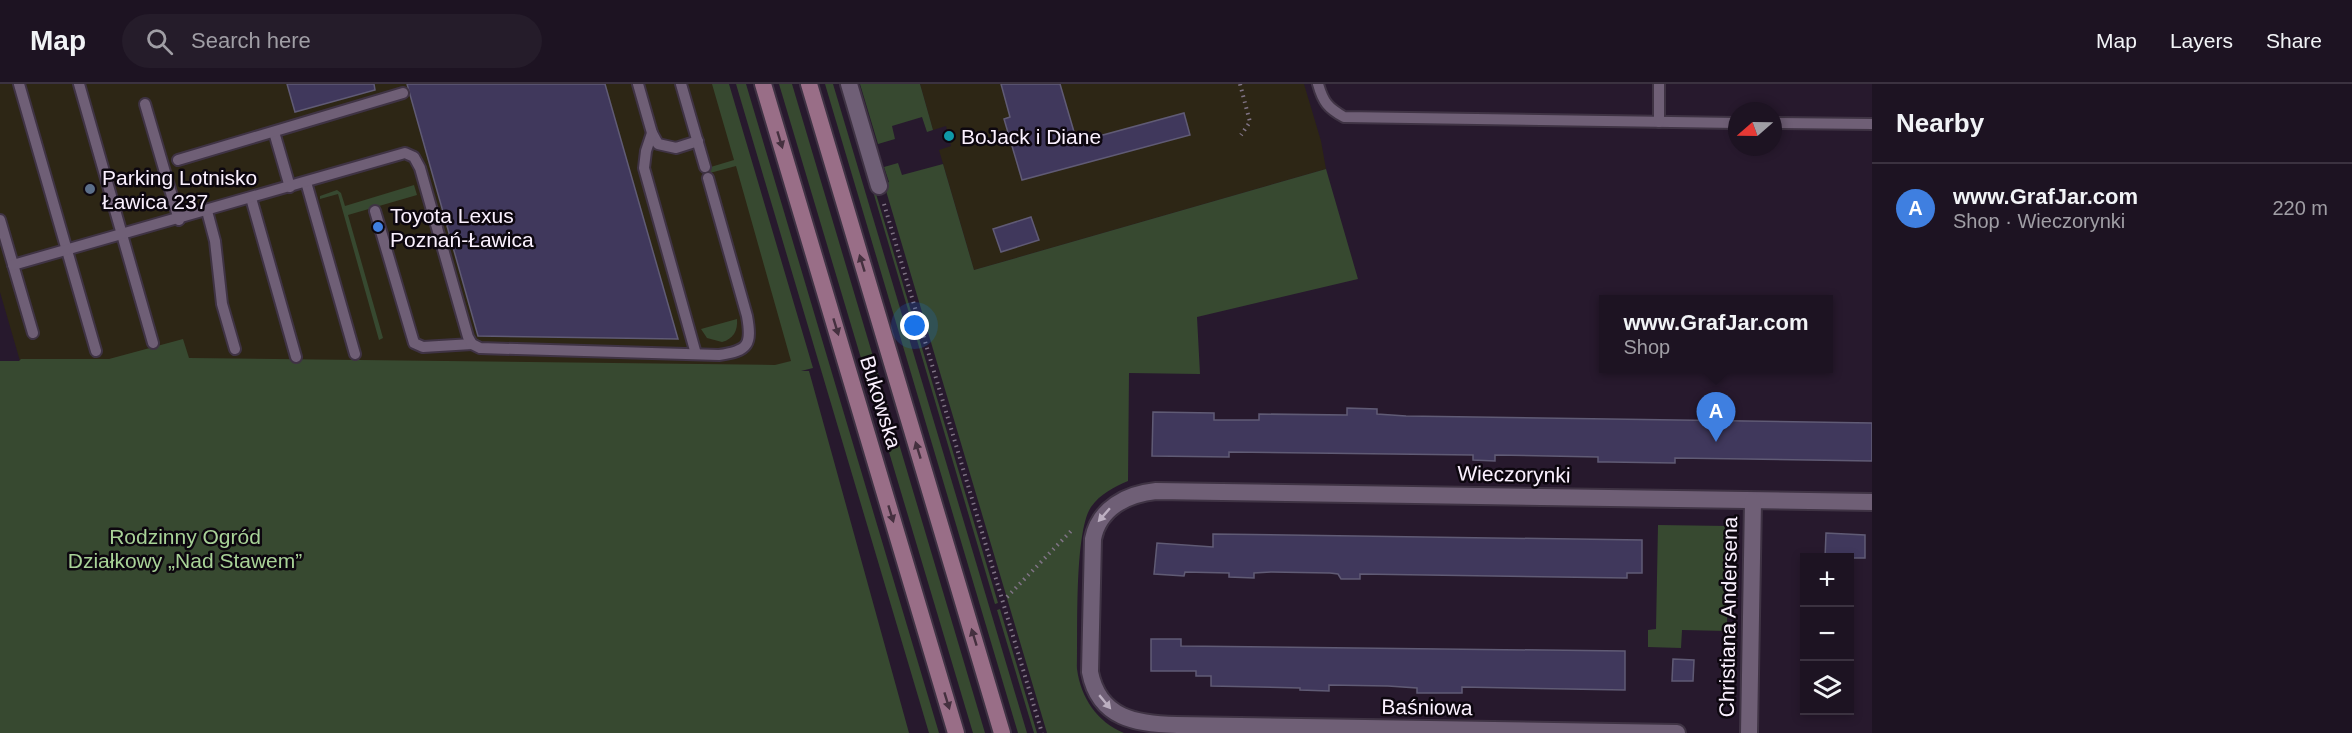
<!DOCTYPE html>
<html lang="en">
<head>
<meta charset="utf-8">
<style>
  body { margin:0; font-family:Helvetica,sans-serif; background:#251c2a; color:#f1f3f6 }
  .controls { position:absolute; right:18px; bottom:18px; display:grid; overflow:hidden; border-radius:0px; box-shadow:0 3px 9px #0003 }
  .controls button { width:54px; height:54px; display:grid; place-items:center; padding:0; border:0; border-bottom:2px solid #3b3240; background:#1d1322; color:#f1f3f6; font:30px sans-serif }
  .compass { position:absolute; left:1728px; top:18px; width:54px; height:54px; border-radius:50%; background:#1d1322; box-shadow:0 3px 9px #0003; rotate:250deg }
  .you { position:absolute; left:915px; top:242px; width:21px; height:21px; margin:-15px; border:4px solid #fff; border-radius:50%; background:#1a73e8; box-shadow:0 0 0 9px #1a73e833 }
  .badge { display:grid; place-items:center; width:39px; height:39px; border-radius:50%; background:#d93025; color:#fff; font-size:20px; font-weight:700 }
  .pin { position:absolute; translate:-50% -50px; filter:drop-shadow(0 2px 3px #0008) }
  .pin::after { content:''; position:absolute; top:32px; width:21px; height:18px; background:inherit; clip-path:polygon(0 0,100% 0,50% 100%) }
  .popup { position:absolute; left:1599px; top:211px; width:234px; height:78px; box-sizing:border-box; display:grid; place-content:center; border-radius:0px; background:#1d1322; filter:drop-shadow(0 2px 4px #0005); font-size:20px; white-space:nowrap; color:#a09ea5 }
  .popup b { font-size:22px; color:#f1f3f6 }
  .popup::after { content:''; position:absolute; left:50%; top:100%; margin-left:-12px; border:12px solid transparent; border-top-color:#1d1322 }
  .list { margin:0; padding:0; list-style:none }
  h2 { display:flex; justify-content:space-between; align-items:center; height:78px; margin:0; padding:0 24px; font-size:26px }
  h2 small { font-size:20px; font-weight:400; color:#a09ea5 }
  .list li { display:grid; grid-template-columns:39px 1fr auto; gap:18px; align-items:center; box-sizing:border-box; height:90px; padding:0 24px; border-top:2px solid #3b3240 }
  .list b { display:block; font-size:22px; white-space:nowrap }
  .list p { margin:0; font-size:20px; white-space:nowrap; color:#a09ea5 }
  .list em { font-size:20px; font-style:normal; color:#a09ea5 }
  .icon { flex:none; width:33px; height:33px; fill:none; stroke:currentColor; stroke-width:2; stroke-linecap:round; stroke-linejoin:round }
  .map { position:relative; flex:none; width:1872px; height:649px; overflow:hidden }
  header { display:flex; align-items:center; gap:36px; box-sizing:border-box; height:84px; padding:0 30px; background:#1d1322; border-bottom:2px solid #3b3240 }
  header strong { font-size:28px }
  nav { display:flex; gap:33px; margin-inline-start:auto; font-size:21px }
  .search { width:420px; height:54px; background:#251c2a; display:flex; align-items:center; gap:15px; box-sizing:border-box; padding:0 21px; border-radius:33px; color:#a09ea5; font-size:22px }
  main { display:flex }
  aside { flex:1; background:#1d1322 }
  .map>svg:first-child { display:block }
  .commercial { fill:#2d2615 }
  .green { fill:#374930 }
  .building { fill:#40385c; stroke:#605b75; stroke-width:1.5 }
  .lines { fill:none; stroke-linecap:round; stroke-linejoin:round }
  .service-casing { stroke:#3f3344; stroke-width:14 }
  .minor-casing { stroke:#3f3344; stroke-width:20 }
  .secondary-casing { stroke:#3f3344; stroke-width:20 }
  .path { stroke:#807486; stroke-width:4; stroke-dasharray:1.5 4.5; stroke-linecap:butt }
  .service { stroke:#6f5f76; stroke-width:10 }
  .minor { stroke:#6f5f76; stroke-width:16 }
  .secondary { stroke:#996e87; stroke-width:16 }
  .oneway { fill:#45303f }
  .oneway2 { fill:#bcafc1 }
  .culture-dot { fill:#0f9aa8; stroke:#0d070f; stroke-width:2 }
  .service-dot { fill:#5c6f8a; stroke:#0d070f; stroke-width:2 }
  .shop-dot { fill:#3f7fe0; stroke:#0d070f; stroke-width:2 }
  .labels { text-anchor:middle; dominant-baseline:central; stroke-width:5; stroke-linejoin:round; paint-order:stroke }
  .poi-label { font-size:21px; fill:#fbf1ff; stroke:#0d070f; text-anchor:start }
  .street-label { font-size:21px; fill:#fbf1ff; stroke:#0d070f }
  .park-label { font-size:21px; fill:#a8d297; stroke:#0d070f }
</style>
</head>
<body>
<header>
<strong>Map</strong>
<div class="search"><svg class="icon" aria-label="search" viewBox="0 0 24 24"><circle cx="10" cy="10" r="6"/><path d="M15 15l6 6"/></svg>Search here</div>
<nav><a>Map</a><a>Layers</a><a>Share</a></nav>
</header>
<main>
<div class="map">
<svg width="1872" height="649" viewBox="0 0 1872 649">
  <rect width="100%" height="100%" fill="#27192d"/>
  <g class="commercial">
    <path d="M 0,0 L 714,0 L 797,287 L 20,277 L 0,208 Z"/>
    <path d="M 920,0 L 1304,0 L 1321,57 L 1326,85 L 974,186 L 939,66 L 951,62 L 946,42 L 933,46 Z"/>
  </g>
  <g class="green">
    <path d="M 712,0 L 729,0 L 813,284 L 801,287 L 809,287 L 909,649 L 0,649 L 0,277 L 19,277 L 21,275 L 109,275 L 183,255 L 189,274 L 775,281 L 791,277 L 736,82 L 706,90 L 704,85 L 734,76 Z"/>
    <path d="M 736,0 L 746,0 L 939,649 L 929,649 Z"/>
    <path d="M 779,0 L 792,0 L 985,649 L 973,649 Z"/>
    <path d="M 825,0 L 833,0 L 1027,649 L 1018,649 Z"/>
    <path d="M 860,0 L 920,0 L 933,46 L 927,48 L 922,33 L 892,42 L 895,55 L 878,60 Z"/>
    <path d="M 898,79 L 902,91 L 943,80 L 974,186 L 1326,85 L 1358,195 L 1197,233 L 1200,290 L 1129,289 L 1128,397 C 1114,403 1100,410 1091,423 C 1074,448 1078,551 1077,585 C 1081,614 1097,638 1124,649 L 1047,649 L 884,100 L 889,98 L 884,83 Z"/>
    <path d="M 414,101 L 417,111 L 348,131 L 383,254 L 379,256 L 338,110 L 320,115 L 320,112 L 337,106 L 341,109 L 345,122 Z"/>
    <path d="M 874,103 L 998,519 L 995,520 L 872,104 Z"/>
    <path d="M 737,235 C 738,247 733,255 722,258 L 707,254 L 701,245 Z"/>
    <path d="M 1658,441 L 1728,442 L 1727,547 L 1682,546 L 1681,564 L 1648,563 L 1648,546 L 1656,545 Z"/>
    <path d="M 1000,525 L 1037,649 L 1034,649 L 997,526 Z"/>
  </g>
  <g class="building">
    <path d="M 287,0 L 374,0 L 375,6 L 295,28 Z"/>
    <path d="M 407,0 L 605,0 L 678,255 L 478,252 Z"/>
    <path d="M 1001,0 L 1060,0 L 1077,58 L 1184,29 L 1190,51 L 1022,96 L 1004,35 L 1010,33 Z"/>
    <path d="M 1031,133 L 1039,156 L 1001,168 L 993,145 Z"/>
    <path d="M 1347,324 L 1377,325 L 1377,330 L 1406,332 L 1872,339 L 1872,377 L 1675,374 L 1675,379 L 1608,378 L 1598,378 L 1598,373 L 1495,371 L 1495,377 L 1473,376 L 1473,371 L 1229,368 L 1229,373 L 1152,372 L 1153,328 L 1214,329 L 1214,336 L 1259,336 L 1259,330 L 1347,331 Z"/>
    <path d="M 1826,449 L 1865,451 L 1865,474 L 1825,474 Z"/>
    <path d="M 1213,450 L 1642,456 L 1642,489 L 1627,489 L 1627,494 L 1360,490 L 1360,495 L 1341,495 L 1338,490 L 1330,489 L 1271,488 L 1254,489 L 1254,494 L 1229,493 L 1229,489 L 1185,488 L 1184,492 L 1154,490 L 1157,459 L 1213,463 Z"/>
    <path d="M 1151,555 L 1181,555 L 1181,562 L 1625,567 L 1625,606 L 1462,603 L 1462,609 L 1417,609 L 1417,604 L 1388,602 L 1329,601 L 1329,607 L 1300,606 L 1300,604 L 1211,602 L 1211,592 L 1196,592 L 1196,587 L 1151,587 Z"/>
    <path d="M 1673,575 L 1694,576 L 1693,597 L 1672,597 Z"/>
  </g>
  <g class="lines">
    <defs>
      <g id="service">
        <path d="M 19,0 L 96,267"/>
        <path d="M 79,0 L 153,259"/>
        <path d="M 638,0 L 652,49 L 658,60 L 676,64 L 698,57"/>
        <path d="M 681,0 L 705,83"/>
        <path d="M 1318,0 C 1323,18 1328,24 1344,33 L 1737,39"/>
        <path d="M 145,20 L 179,136"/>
        <path d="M 1659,38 L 1659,0"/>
        <path d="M 1773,39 L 1872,40"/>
        <path d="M 274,48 L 290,103"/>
        <path d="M 652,49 L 646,67 L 644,84 L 696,270"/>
        <path d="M 178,76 L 403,9"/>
        <path d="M 306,98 L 355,270"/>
        <path d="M 251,114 L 296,273"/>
        <path d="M 207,127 L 215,157 L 222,220 L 235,265"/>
        <path d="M 375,127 L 414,259 L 423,263 L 472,260"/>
        <path d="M 0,136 L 33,249"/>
        <path d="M 13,181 L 405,69 L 414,73 L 420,84 L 468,253 L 472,260 L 480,264 L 719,271 C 749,267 752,260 747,232 L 708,94"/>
      </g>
      <g id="minor">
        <path d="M 849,0 L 879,102"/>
        <path d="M 1677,649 L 1177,641 C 1137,640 1099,635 1090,588 L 1093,455 C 1099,424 1127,410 1156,407 L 1872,418"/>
        <path d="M 1749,649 L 1753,417"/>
      </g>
      <g id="secondary">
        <path d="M 763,0 L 956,649"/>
        <path d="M 809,0 L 1002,649"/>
      </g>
    </defs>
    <use href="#service" class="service-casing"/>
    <use href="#minor" class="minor-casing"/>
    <use href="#secondary" class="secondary-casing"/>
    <g class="path">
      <path d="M 1240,0 L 1250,38 L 1241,51"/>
      <path d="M 884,120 L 1042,649"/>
      <path d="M 1007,513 L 1073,445"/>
    </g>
    <use href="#service" class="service"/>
    <use href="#minor" class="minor"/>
    <use href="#secondary" class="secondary"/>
  </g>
  <defs><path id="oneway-solid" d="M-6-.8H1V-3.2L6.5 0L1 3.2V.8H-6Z" transform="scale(1.5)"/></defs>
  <g class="oneway">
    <use href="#oneway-solid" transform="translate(780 56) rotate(73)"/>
    <use href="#oneway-solid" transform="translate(862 179) rotate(-107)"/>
    <use href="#oneway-solid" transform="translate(836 243) rotate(73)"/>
    <use href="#oneway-solid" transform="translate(918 366) rotate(-107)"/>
    <use href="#oneway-solid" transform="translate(891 430) rotate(73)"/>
    <use href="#oneway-solid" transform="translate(974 553) rotate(-107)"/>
    <use href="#oneway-solid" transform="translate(947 617) rotate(73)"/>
  </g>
  <g class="oneway2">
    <use href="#oneway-solid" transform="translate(1104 431) rotate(131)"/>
    <use href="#oneway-solid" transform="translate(1105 618) rotate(50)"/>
  </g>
  <circle class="culture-dot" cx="949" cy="52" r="6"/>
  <circle class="service-dot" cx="90" cy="105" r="6"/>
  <circle class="shop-dot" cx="378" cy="143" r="6"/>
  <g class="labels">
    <g class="poi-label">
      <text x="961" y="52">BoJack i Diane</text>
      <text x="102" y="93">Parking Lotnisko<tspan x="102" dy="24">Ławica 237</tspan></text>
      <text x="390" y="131">Toyota Lexus<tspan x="390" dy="24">Poznań-Ławica</tspan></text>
    </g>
    <g class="street-label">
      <text transform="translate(881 318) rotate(73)">Bukowska</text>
      <text transform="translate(1514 390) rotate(1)">Wieczorynki</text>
      <text transform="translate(1728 533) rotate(-89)">Christiana Andersena</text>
      <text transform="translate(1427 623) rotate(1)">Baśniowa</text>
    </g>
    <g class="park-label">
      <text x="185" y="452">Rodzinny Ogród<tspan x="185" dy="24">Działkowy „Nad Stawem”</tspan></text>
    </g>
  </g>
</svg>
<div class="controls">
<button>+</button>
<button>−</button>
<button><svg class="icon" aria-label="layers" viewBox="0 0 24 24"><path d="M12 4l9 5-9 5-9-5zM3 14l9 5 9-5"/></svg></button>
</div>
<svg class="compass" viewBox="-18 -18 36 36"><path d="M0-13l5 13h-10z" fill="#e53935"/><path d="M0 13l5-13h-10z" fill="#a09ea5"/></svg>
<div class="you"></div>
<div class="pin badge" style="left:1716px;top:358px;background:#3f7fe0">A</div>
<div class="popup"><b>www.GrafJar.com</b>Shop</div>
</div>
<aside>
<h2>Nearby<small></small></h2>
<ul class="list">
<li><span class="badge" style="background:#3f7fe0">A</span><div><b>www.GrafJar.com</b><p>Shop · Wieczorynki</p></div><em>220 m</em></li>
</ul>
</aside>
</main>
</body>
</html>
